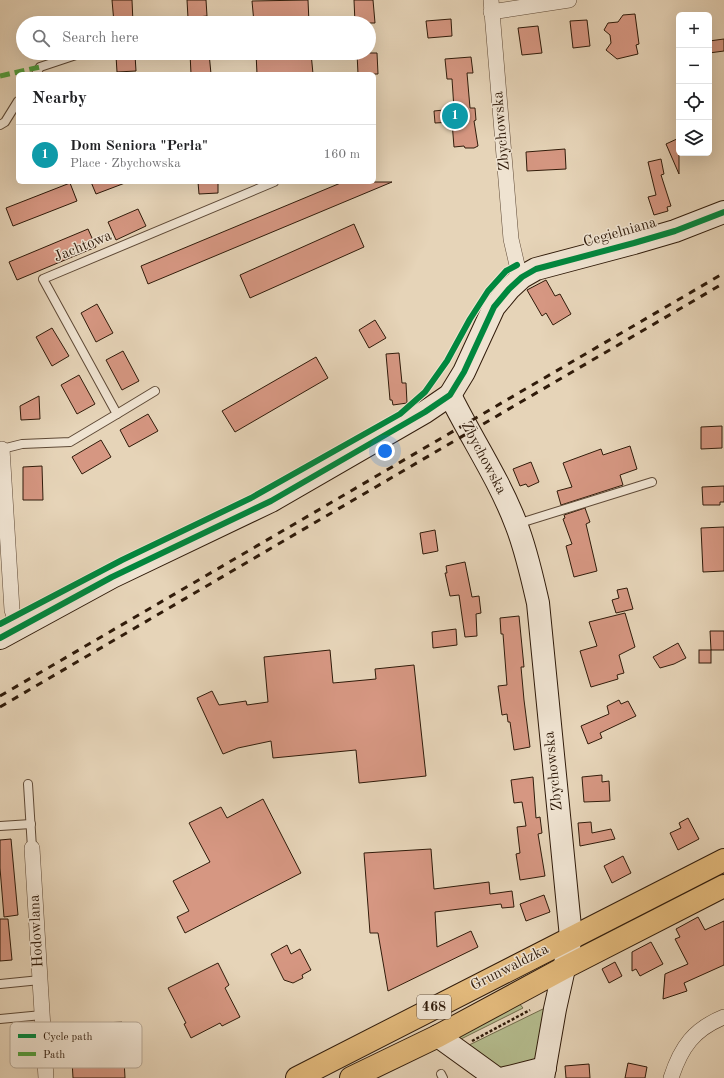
<!DOCTYPE html>
<html lang="en">
<head>
<meta charset="utf-8">
<style>
  body { margin:0; font-family:"Old Standard TT",serif; background:#f2f2f2; color:#202124 }
  .controls { position:absolute; right:12px; top:12px; display:grid; overflow:hidden; border-radius:6px; box-shadow:0 4px 16px #0002 }
  .controls button { width:36px; height:36px; display:grid; place-items:center; padding:0; border:0; border-bottom:1px solid #e0e0e0; background:#fff; color:#202124; font:20px sans-serif }
  .you { position:absolute; left:385px; top:451px; width:14px; height:14px; margin:-10px; border:3px solid #fff; border-radius:50%; background:#1a73e8; box-shadow:0 0 0 6px #1a73e833 }
  .badge { display:grid; place-items:center; width:26px; height:26px; border-radius:50%; background:#0f766e; color:#fff; font-size:13px; font-weight:700 }
  .pin { position:absolute; translate:-50% -50%; border:2px solid #fff; box-shadow:0 1px 4px #0006 }
  .list { margin:0; padding:0; list-style:none }
  h2 { display:flex; justify-content:space-between; align-items:center; height:52px; margin:0; padding:0 16px; font-size:17px }
  h2 small { font-size:13px; font-weight:400; color:#757577 }
  .list li { display:grid; grid-template-columns:26px 1fr auto; gap:12px; align-items:center; box-sizing:border-box; height:60px; padding:0 16px; border-top:1px solid #e0e0e0 }
  .list b { display:block; font-size:15px; white-space:nowrap }
  .list p { margin:0; font-size:13px; white-space:nowrap; color:#757577 }
  .list em { font-size:13px; font-style:normal; color:#757577 }
  .icon { flex:none; width:22px; height:22px; fill:none; stroke:currentColor; stroke-width:2; stroke-linecap:round; stroke-linejoin:round }
  .map { position:relative; flex:none; width:724px; height:1078px; overflow:hidden }
  .search { position:absolute; background:#fff; box-shadow:0 4px 16px #0002; left:16px; top:16px; width:360px; height:44px; display:flex; align-items:center; gap:10px; box-sizing:border-box; padding:0 14px; border-radius:22px; color:#757577; font-size:15px }
  .panel { position:absolute; background:#fff; box-shadow:0 4px 16px #0002; left:16px; top:72px; width:360px; height:112px; border-radius:6px }
  .map>svg:first-child { display:block }
  .green { fill:#b5bd8f; stroke:#726c4c }
  .building { fill:#d69782; stroke:#301b0a }
  .lines { fill:none; stroke-linecap:round; stroke-linejoin:round }
  .lane-casing { stroke:#5e4936; stroke-width:10 }
  .street-casing { stroke:#5e4936; stroke-width:16 }
  .secondary-casing { stroke:#301b0a; stroke-width:24 }
  .primary-casing { stroke:#301b0a; stroke-width:24 }
  .path { stroke:#301b0a; stroke-width:2.5; stroke-dasharray:3 2; stroke-linecap:butt }
  .lane { stroke:#efe3d1; stroke-width:8 }
  .street { stroke:#efe3d1; stroke-width:15 }
  .secondary { stroke:#efe3d1; stroke-width:22 }
  .primary { stroke:#e3ba7c; stroke-width:22 }
  .rail { stroke:#301b0a; stroke-width:3; stroke-dasharray:7 7; stroke-linecap:butt }
  .quiet { stroke:#52a13e; stroke-width:5; stroke-dasharray:10 5; stroke-linecap:butt }
  .cycleway-casing { stroke:#efe3d1; stroke-width:8 }
  .cycleway { stroke:#00873e; stroke-width:6 }
  .labels { text-anchor:middle; dominant-baseline:central; stroke-width:3; stroke-linejoin:round; paint-order:stroke }
  .shield { fill:#efe3d1; stroke:#695746; stroke-width:1 }
  .shield-label { font-size:14px; font-weight:bold; fill:#301b0a }
  .street-label { font-size:15px; fill:#301b0a; stroke:#efe3d1 }
  .key { fill:#efe3d1; stroke:#b6a795; stroke-width:1 }
  .key-label { font-size:11px; fill:#301b0a }
</style>
</head>
<body>
<div class="map">
<svg width="724" height="1078" viewBox="0 0 724 1078">
  <rect width="100%" height="100%" fill="#e6d4b8"/>
  <filter id="stains"><feTurbulence type="fractalNoise" baseFrequency=".005" numOctaves="4"/><feColorMatrix values="0 0 0 0 .2 0 0 0 0 .09 0 0 0 0 .02 0 0 0 .5 -.17"/></filter>
  <radialGradient id="worn" r=".72"><stop offset=".6" stop-color="#630" stop-opacity="0"/><stop offset="1" stop-color="#630" stop-opacity=".3"/></radialGradient>
  <g class="green">
    <path d="M 518,1002 L 523,1008 L 459,1040 L 458,1033 Z"/>
    <path d="M 547,1007 L 536,1058 L 528,1066 L 509,1073 L 465,1047 Z"/>
  </g>
  <g class="building">
    <path d="M 112,0 L 132,0 L 133,23 L 114,23 Z"/>
    <path d="M 187,0 L 206,0 L 207,16 L 188,18 Z"/>
    <path d="M 308,0 L 309,23 L 254,23 L 252,1 Z"/>
    <path d="M 354,0 L 373,0 L 375,23 L 355,23 Z"/>
    <path d="M 635,14 L 639,44 L 636,45 L 638,54 L 617,59 L 606,50 L 611,43 L 610,35 L 604,30 L 608,23 L 618,22 L 623,15 Z"/>
    <path d="M 451,19 L 452,36 L 428,38 L 426,21 Z"/>
    <path d="M 587,20 L 590,46 L 573,48 L 570,21 Z"/>
    <path d="M 538,26 L 542,53 L 522,55 L 518,28 Z"/>
    <path d="M 724,39 L 724,51 L 709,53 L 709,41 Z"/>
    <path d="M 190,53 L 209,53 L 211,74 L 191,74 Z"/>
    <path d="M 256,53 L 311,53 L 313,74 L 257,74 Z"/>
    <path d="M 357,53 L 377,53 L 378,74 L 358,74 Z"/>
    <path d="M 135,55 L 136,71 L 117,72 L 116,56 Z"/>
    <path d="M 471,57 L 473,73 L 467,73 L 470,108 L 475,108 L 476,120 L 474,121 L 478,146 L 474,148 L 465,148 L 464,146 L 454,147 L 452,122 L 435,123 L 434,111 L 454,109 L 452,79 L 447,79 L 445,59 Z"/>
    <path d="M 679,138 L 679,174 L 666,144 Z"/>
    <path d="M 565,149 L 566,169 L 527,171 L 526,152 Z"/>
    <path d="M 661,159 L 664,174 L 661,175 L 671,206 L 667,207 L 668,211 L 654,215 L 648,197 L 656,195 L 648,162 Z"/>
    <path d="M 91,182 L 125,182 L 125,183 L 96,194 Z"/>
    <path d="M 198,182 L 218,182 L 218,193 L 199,194 Z"/>
    <path d="M 343,182 L 392,182 L 148,284 L 141,266 Z"/>
    <path d="M 70,183 L 77,201 L 13,226 L 6,208 Z"/>
    <path d="M 138,209 L 146,226 L 116,240 L 108,222 Z"/>
    <path d="M 354,224 L 364,247 L 250,298 L 240,275 Z"/>
    <path d="M 88,229 L 96,247 L 17,280 L 9,262 Z"/>
    <path d="M 546,280 L 555,296 L 560,294 L 571,314 L 553,325 L 546,313 L 542,316 L 527,290 Z"/>
    <path d="M 97,304 L 113,333 L 96,342 L 81,313 Z"/>
    <path d="M 375,320 L 386,338 L 369,348 L 359,330 Z"/>
    <path d="M 52,328 L 69,356 L 52,366 L 36,337 Z"/>
    <path d="M 123,351 L 139,381 L 122,390 L 106,360 Z"/>
    <path d="M 399,353 L 402,383 L 406,383 L 407,403 L 393,405 L 392,400 L 390,400 L 386,354 Z"/>
    <path d="M 316,357 L 328,378 L 235,432 L 222,411 Z"/>
    <path d="M 79,375 L 95,404 L 77,414 L 61,385 Z"/>
    <path d="M 39,396 L 40,419 L 21,420 L 20,406 Z"/>
    <path d="M 148,414 L 158,431 L 129,447 L 120,430 Z"/>
    <path d="M 722,426 L 722,448 L 701,449 L 701,427 Z"/>
    <path d="M 101,440 L 111,457 L 82,474 L 72,457 Z"/>
    <path d="M 630,446 L 637,469 L 620,475 L 623,485 L 561,505 L 557,491 L 572,487 L 563,463 L 601,449 L 603,455 Z"/>
    <path d="M 531,462 L 539,482 L 528,487 L 526,484 L 520,486 L 513,469 Z"/>
    <path d="M 42,466 L 43,500 L 23,500 L 23,467 Z"/>
    <path d="M 724,486 L 724,502 L 720,502 L 720,505 L 703,505 L 702,487 Z"/>
    <path d="M 585,508 L 590,522 L 586,524 L 597,571 L 574,577 L 566,546 L 572,544 L 563,519 L 565,518 L 564,515 Z"/>
    <path d="M 724,527 L 724,571 L 703,572 L 701,528 Z"/>
    <path d="M 435,530 L 438,551 L 423,554 L 420,533 Z"/>
    <path d="M 465,562 L 472,597 L 479,596 L 481,613 L 476,614 L 477,636 L 465,637 L 459,595 L 450,596 L 445,573 L 447,573 L 446,566 Z"/>
    <path d="M 627,588 L 633,609 L 616,613 L 612,600 L 619,598 L 617,590 Z"/>
    <path d="M 625,613 L 635,647 L 619,655 L 624,673 L 617,675 L 618,679 L 591,687 L 580,651 L 597,646 L 589,622 Z"/>
    <path d="M 519,616 L 524,667 L 521,667 L 524,700 L 530,747 L 514,750 L 510,722 L 508,722 L 507,714 L 502,715 L 498,686 L 507,685 L 503,634 L 501,634 L 500,618 Z"/>
    <path d="M 456,629 L 457,645 L 433,648 L 432,632 Z"/>
    <path d="M 710,631 L 724,631 L 724,650 L 711,650 Z"/>
    <path d="M 678,643 L 686,658 L 674,664 L 660,668 L 653,657 Z"/>
    <path d="M 330,650 L 333,683 L 376,679 L 375,669 L 414,665 L 426,776 L 359,783 L 356,750 L 273,758 L 271,741 L 238,748 L 223,754 L 197,698 L 212,691 L 219,705 L 246,701 L 247,705 L 268,702 L 264,657 Z"/>
    <rect x="699" y="650" width="12" height="13"/>
    <path d="M 619,700 L 621,704 L 628,701 L 636,716 L 600,733 L 602,738 L 588,744 L 581,726 L 609,714 L 607,706 Z"/>
    <path d="M 602,775 L 602,782 L 609,781 L 610,801 L 584,802 L 582,777 Z"/>
    <path d="M 533,777 L 536,818 L 540,817 L 542,833 L 538,834 L 545,876 L 520,880 L 516,854 L 520,853 L 517,827 L 526,826 L 522,802 L 514,803 L 511,780 Z"/>
    <path d="M 263,799 L 301,873 L 185,933 L 177,917 L 189,911 L 173,881 L 210,862 L 189,823 L 221,807 L 227,818 Z"/>
    <path d="M 688,818 L 699,839 L 678,850 L 670,833 L 681,828 L 679,823 Z"/>
    <path d="M 591,822 L 592,833 L 611,829 L 615,839 L 580,846 L 578,823 Z"/>
    <path d="M 11,839 L 18,915 L 4,917 L 0,868 L 0,840 Z"/>
    <path d="M 431,849 L 434,889 L 489,882 L 490,894 L 512,891 L 514,907 L 502,908 L 501,904 L 435,912 L 437,947 L 471,931 L 478,947 L 388,991 L 378,933 L 370,933 L 364,853 Z"/>
    <path d="M 623,856 L 631,873 L 612,883 L 604,866 Z"/>
    <path d="M 544,895 L 550,912 L 526,921 L 520,904 Z"/>
    <path d="M 698,917 L 705,930 L 724,921 L 724,965 L 684,983 L 687,991 L 663,999 L 665,974 L 688,964 L 675,939 L 680,937 L 676,929 Z"/>
    <path d="M 0,919 L 8,919 L 12,960 L 0,961 Z"/>
    <path d="M 651,942 L 663,964 L 640,976 L 636,969 L 632,971 L 632,952 Z"/>
    <path d="M 287,945 L 291,954 L 300,949 L 311,970 L 302,975 L 303,978 L 293,983 L 284,980 L 271,954 Z"/>
    <path d="M 615,962 L 622,976 L 609,983 L 602,969 Z"/>
    <path d="M 218,963 L 229,985 L 225,988 L 240,1017 L 222,1026 L 220,1023 L 191,1038 L 184,1024 L 186,1023 L 168,988 Z"/>
    <path d="M 122,1022 L 125,1078 L 73,1078 L 70,1025 Z"/>
    <path d="M 628,1063 L 647,1067 L 645,1078 L 625,1078 Z"/>
    <path d="M 589,1064 L 590,1078 L 566,1078 L 565,1066 Z"/>
  </g>
  <g class="lines">
    <defs>
      <g id="lane">
        <path d="M 36,74 L 40,67 L 82,53"/>
        <path d="M 0,125 L 5,122 L 18,101"/>
        <path d="M 117,414 L 155,391"/>
        <path d="M 2,449 L 22,444 L 70,442 L 117,414 L 43,279 L 274,182"/>
        <path d="M 517,524 L 652,482"/>
        <path d="M 28,784 L 32,848"/>
        <path d="M 0,826 L 31,824"/>
        <path d="M 0,984 L 40,980"/>
        <path d="M 0,1019 L 42,1015"/>
        <path d="M 441,1074 L 443,1078"/>
      </g>
      <g id="street">
        <path d="M 491,0 L 511,239 L 517,265 L 522,277"/>
        <path d="M 491,12 L 569,0"/>
        <path d="M 0,450 L 2,449 L 12,610 L 18,628"/>
        <path d="M 32,848 L 46,1078"/>
        <path d="M 671,1078 C 681,1047 694,1029 724,1017"/>
      </g>
      <g id="secondary">
        <path d="M 450,395 C 471,438 499,479 516,524 C 526,549 532,577 538,603 L 571,937 L 555,1009 L 543,1078"/>
        <path d="M 0,638 L 112,577 L 271,501 L 425,412 L 450,395 L 464,372 L 494,307 L 509,289 L 522,277 L 536,269 L 634,243 L 675,231 L 724,212"/>
        <path d="M 438,1036 L 496,1078"/>
        <path d="M 505,1078 L 545,1068"/>
      </g>
      <g id="primary">
        <path d="M 297,1078 L 724,860"/>
        <path d="M 351,1078 L 438,1036 L 564,968 L 724,886"/>
      </g>
    </defs>
    <use href="#lane" class="lane-casing"/>
    <use href="#street" class="street-casing"/>
    <use href="#secondary" class="secondary-casing"/>
    <use href="#primary" class="primary-casing"/>
    <path class="path" d="M 472,1041 L 530,1010"/>
    <use href="#lane" class="lane"/>
    <use href="#street" class="street"/>
    <use href="#secondary" class="secondary"/>
    <use href="#primary" class="primary"/>
    <g class="rail">
      <path d="M 0,696 L 724,273"/>
      <path d="M 0,707 L 724,283"/>
    </g>
    <path class="quiet" d="M 0,76 L 40,67"/>
    <defs>
      <g id="cycleway">
        <path d="M 0,624 L 122,560 L 251,498 L 400,414 L 425,392 L 447,361 L 470,319 L 488,291 L 506,271 L 517,265"/>
        <path d="M 0,638 L 112,577 L 271,501 L 425,412 L 450,395 L 464,372 L 494,307 L 509,289 L 522,277 L 536,269 L 634,243 L 675,231 L 724,212"/>
      </g>
    </defs>
    <use href="#cycleway" class="cycleway-casing"/>
    <use href="#cycleway" class="cycleway"/>
  </g>
  <g class="labels">
    <rect class="shield" x="417" y="995" width="34" height="24" rx="3"/>
    <g class="shield-label">
      <text x="434" y="1007">468</text>
    </g>
    <g class="street-label">
      <text transform="translate(502 131) rotate(-95)">Zbychowska</text>
      <text transform="translate(620 233) rotate(-16)">Cegielniana</text>
      <text transform="translate(83 247) rotate(-22)">Jachtowa</text>
      <text transform="translate(483 458) rotate(62)">Zbychowska</text>
      <text transform="translate(554 771) rotate(-96)">Zbychowska</text>
      <text transform="translate(37 931) rotate(-93)">Hodowlana</text>
      <text transform="translate(510 968) rotate(-27)">Grunwaldzka</text>
    </g>
  </g>
  <rect x="10" y="1022" width="132" height="46" rx="6" class="key"/>
  <rect x="18" y="1034" width="18" height="4" fill="#00873e"/>
  <rect x="18" y="1052" width="18" height="4" fill="#52a13e"/>
  <g class="key-label">
    <text x="43" y="1040">Cycle path</text>
    <text x="43" y="1058">Path</text>
  </g>
  <rect width="100%" height="100%" filter="url(#stains)"/>
  <rect width="100%" height="100%" fill="url(#worn)"/>
</svg>
<div class="controls">
<button>+</button>
<button>−</button>
<button><svg class="icon" aria-label="locate" viewBox="0 0 24 24"><circle cx="12" cy="12" r="6"/><path d="M12 2v4M12 18v4M2 12h4M18 12h4"/></svg></button>
<button><svg class="icon" aria-label="layers" viewBox="0 0 24 24"><path d="M12 4l9 5-9 5-9-5zM3 14l9 5 9-5"/></svg></button>
</div>
<div class="you"></div>
<div class="pin badge" style="left:455px;top:116px;background:#0f9aa8">1</div>
<div class="search"><svg class="icon" aria-label="search" viewBox="0 0 24 24"><circle cx="10" cy="10" r="6"/><path d="M15 15l6 6"/></svg>Search here</div>
<section class="panel">
<h2>Nearby<small></small></h2>
<ul class="list">
<li><span class="badge" style="background:#0f9aa8">1</span><div><b>Dom Seniora &quot;Perła&quot;</b><p>Place · Zbychowska</p></div><em>160 m</em></li>
</ul>
</section>
</div>
</body>
</html>
